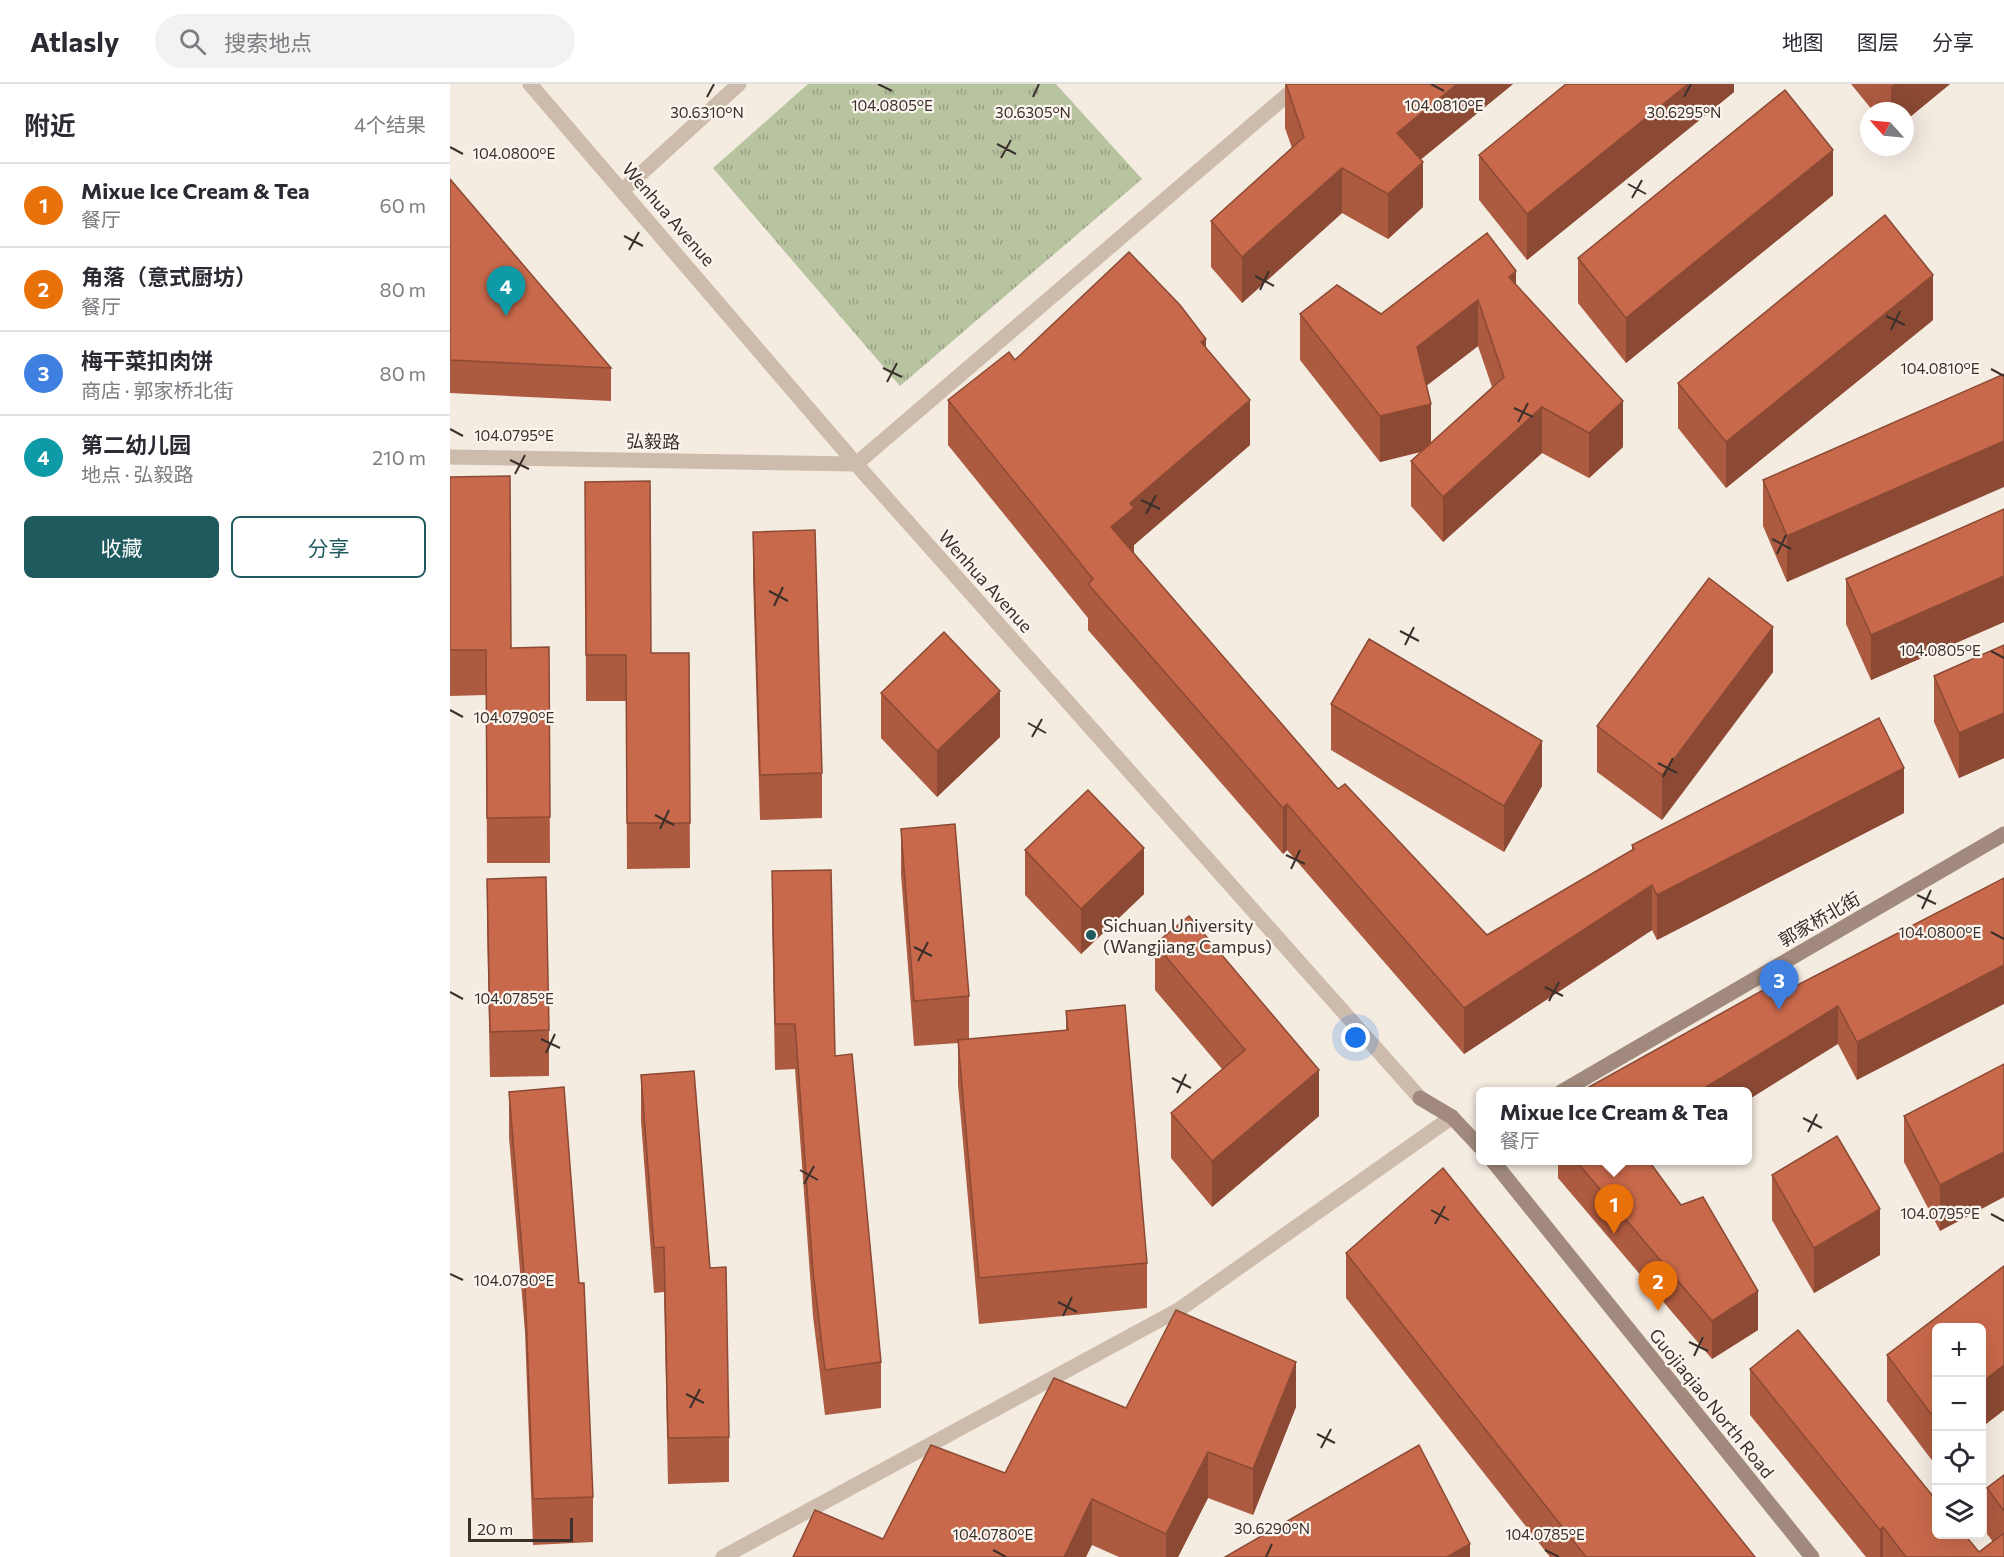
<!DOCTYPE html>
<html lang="zh">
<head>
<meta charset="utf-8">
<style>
  body { margin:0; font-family:Commissioner,"Noto Sans SC",sans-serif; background:#f2f2f3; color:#2b2b33 }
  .controls { position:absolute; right:18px; bottom:18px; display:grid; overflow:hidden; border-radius:9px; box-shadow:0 6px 24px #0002 }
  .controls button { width:54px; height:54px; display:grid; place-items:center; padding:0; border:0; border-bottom:2px solid #e1e1e2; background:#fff; color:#2b2b33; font:30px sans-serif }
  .compass { position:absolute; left:1410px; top:18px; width:54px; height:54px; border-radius:50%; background:#fff; box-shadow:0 6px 24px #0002; rotate:297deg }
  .scale { position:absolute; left:18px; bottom:15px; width:105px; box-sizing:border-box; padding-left:6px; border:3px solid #3b302b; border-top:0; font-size:16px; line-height:21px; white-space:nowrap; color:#3b302b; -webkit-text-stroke:4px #fbf5ee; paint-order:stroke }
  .you { position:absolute; left:906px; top:954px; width:21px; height:21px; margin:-15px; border:4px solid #fff; border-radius:50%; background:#1a73e8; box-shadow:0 0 0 9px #1a73e833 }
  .badge { display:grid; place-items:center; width:39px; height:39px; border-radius:50%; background:#1f5a5e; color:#fff; font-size:20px; font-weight:700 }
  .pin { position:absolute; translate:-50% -50px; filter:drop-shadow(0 2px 3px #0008) }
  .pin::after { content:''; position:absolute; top:32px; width:21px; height:18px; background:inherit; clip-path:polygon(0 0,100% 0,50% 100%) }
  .popup { position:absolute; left:1026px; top:1003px; width:276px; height:78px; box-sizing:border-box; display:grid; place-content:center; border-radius:9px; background:#fff; filter:drop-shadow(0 2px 4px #0005); font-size:20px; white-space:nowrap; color:#7c7c81 }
  .popup b { font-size:22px; color:#2b2b33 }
  .popup::after { content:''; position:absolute; left:50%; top:100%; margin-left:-12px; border:12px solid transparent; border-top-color:#fff }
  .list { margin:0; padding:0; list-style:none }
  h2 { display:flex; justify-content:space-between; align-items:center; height:78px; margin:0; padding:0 24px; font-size:26px }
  h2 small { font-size:20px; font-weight:400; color:#7c7c81 }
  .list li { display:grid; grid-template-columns:39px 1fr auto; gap:18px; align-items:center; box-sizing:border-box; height:84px; padding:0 24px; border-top:2px solid #e1e1e2 }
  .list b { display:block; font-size:22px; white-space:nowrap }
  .list p { margin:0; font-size:20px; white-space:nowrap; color:#7c7c81 }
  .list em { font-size:20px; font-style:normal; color:#7c7c81 }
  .actions { display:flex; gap:12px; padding:18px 24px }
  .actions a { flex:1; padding:14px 0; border:2px solid #1f5a5e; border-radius:9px; text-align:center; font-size:21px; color:#1f5a5e }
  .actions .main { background:#1f5a5e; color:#fff }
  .icon { flex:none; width:33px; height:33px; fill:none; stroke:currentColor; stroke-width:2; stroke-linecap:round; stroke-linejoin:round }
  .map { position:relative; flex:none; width:1554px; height:1473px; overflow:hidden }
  header { display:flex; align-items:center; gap:36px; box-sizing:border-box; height:84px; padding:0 30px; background:#fff; border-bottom:2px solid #e1e1e2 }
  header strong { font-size:28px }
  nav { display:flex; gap:33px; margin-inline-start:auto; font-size:21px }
  .search { width:420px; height:54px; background:#f2f2f3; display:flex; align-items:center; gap:15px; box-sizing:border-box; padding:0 21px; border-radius:33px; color:#7c7c81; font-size:22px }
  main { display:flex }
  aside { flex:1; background:#fff }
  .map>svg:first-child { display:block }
  .grass { fill:url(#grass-tufts) }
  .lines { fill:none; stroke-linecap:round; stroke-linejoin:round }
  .street { stroke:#cdbbac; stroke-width:15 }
  .secondary { stroke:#a18a7d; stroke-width:15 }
  .wall { fill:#ac5a40; fill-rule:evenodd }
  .shaded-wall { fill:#8c4a34 }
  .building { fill:#c8694b; stroke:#8c4a34; stroke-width:1.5 }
  .ticks { fill:none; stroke:#3b302b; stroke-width:2 }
  .poi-dot { fill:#1f5a5e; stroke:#fbf5ee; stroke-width:2 }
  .labels { text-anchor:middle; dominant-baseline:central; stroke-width:4.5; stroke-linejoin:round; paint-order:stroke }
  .street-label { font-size:18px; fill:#3b302b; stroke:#fbf5ee }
  .poi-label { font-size:18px; fill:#3b302b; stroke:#fbf5ee; text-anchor:start }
  .ticks-label { font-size:15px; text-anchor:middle; fill:#3b302b; stroke:#fbf5ee; stroke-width:4.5; stroke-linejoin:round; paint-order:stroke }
</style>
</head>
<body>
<header>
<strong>Atlasly</strong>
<div class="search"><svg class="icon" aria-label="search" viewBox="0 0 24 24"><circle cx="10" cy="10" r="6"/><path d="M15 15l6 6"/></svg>搜索地点</div>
<nav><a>地图</a><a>图层</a><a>分享</a></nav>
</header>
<main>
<aside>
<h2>附近<small>4个结果</small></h2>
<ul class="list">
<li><span class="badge" style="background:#e8710a">1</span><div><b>Mixue Ice Cream &amp; Tea</b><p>餐厅</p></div><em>60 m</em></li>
<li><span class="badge" style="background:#e8710a">2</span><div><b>角落（意式厨坊）</b><p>餐厅</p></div><em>80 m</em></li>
<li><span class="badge" style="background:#3f7fe0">3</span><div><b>梅干菜扣肉饼</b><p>商店 · 郭家桥北街</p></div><em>80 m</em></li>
<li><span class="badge" style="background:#0f9aa8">4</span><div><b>第二幼儿园</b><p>地点 · 弘毅路</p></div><em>210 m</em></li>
</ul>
<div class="actions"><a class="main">收藏</a><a>分享</a></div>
</aside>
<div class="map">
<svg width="1554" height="1473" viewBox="0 0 1554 1473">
  <defs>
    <pattern id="grass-tufts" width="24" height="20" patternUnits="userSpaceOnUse" patternTransform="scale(1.5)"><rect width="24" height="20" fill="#b8c4a0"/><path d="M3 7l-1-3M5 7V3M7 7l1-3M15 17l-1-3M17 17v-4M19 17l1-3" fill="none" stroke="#97a083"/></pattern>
  </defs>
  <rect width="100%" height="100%" fill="#f4ebe1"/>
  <path class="grass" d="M 358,0 L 606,0 L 692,95 L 450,302 L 263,84 Z"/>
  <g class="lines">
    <g class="street">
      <path d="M 80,0 L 406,380 L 970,1014"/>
      <path d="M 173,106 L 289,0"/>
      <path d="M 0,373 L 406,380 L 850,0"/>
      <path d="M 273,1473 L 730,1225 L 1002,1033"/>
    </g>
    <g class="secondary">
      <path d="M 1111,1008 L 1554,750"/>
      <path d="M 970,1014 L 1002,1033 L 1030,1063"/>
      <path d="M 1042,1076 L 1362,1473"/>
    </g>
  </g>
  <g class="wall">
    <path d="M 835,0 L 1063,0 L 971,75 L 973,123 L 938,155 L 892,129 L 792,219 L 761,183 L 761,137 L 842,64 L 835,44 Z"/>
    <path d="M 1284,0 L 1284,8 L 1077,176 L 1029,116 L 1029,71 Z"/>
    <path d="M 1401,0 L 1500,0 L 1455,37 L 1455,27 L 1423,27 Z"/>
    <path d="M 0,95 L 161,284 L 161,317 L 0,309 Z"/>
    <path d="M 1383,111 L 1176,279 L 1128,219 L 1128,174 Z"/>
    <path d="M 1066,201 L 1173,363 L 1139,394 L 1092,369 L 993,458 L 961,422 L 961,377 L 971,368 L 930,378 L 850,276 L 850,230 L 931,230 ZM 1028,262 L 1042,303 L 981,359 L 976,302 Z"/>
    <path d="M 1483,236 L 1276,404 L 1228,344 L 1228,299 Z"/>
    <path d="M 756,263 L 800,361 L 684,461 L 684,470 L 888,705 L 1037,851 L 1182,766 L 1182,761 L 1454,729 L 1207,856 L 1202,846 L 1014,970 L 837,766 L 833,770 L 638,546 L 638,534 L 498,361 L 498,316 L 565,276 Z"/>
    <path d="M 1554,290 L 1337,498 L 1313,442 L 1313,396 Z"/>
    <path d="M 0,393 L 61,564 L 99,563 L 100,779 L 37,779 L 36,611 L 0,612 Z"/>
    <path d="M 135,398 L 201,569 L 239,569 L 240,784 L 177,785 L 176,617 L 136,617 Z"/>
    <path d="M 1554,425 L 1554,538 L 1421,596 L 1396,540 L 1396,495 Z"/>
    <path d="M 303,448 L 372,689 L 372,734 L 310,736 L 303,493 Z"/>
    <path d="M 1554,561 L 1554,674 L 1509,694 L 1484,638 L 1484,592 Z"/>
    <path d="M 1323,588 L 1212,736 L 1147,688 L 1147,642 Z"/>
    <path d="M 431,609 L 550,653 L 487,713 L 431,654 Z"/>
    <path d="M 881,620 L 1092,702 L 1054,768 L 881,666 Z"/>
    <path d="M 451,745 L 519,912 L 519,955 L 616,946 L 616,927 L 697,1179 L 697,1224 L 529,1240 L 508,1001 L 508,959 L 464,962 L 451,790 Z"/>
    <path d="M 575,766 L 694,810 L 631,870 L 575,811 Z"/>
    <path d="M 322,787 L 385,972 L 431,1278 L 431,1324 L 375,1331 L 363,1232 L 345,985 L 325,986 L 322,833 Z"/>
    <path d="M 1554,794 L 1407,996 L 1388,960 L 1340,905 Z"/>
    <path d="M 37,795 L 99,946 L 99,992 L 40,993 L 37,840 Z"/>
    <path d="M 705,860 L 869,1032 L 762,1123 L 721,1074 L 721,1029 L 772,985 L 705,906 Z"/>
    <path d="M 1554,980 L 1490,1147 L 1454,1078 L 1454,1032 Z"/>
    <path d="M 191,991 L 260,1184 L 279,1353 L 279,1398 L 218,1400 L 214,1208 L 204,1209 L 191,1037 Z"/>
    <path d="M 59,1008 L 129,1199 L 143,1413 L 143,1458 L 83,1461 L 75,1248 L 59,1053 Z"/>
    <path d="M 1108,1077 L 1199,1077 L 1308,1246 L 1262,1275 L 1108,1094 Z"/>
    <path d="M 1322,1091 L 1430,1171 L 1364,1209 L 1322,1136 Z"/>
    <path d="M 896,1169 L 1305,1473 L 1100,1473 L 896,1214 Z"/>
    <path d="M 1554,1182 L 1554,1326 L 1532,1343 L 1532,1244 L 1486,1244 L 1486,1377 L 1484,1379 L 1437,1317 L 1437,1271 Z"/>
    <path d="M 1300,1285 L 1529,1468 L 1543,1458 L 1537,1450 L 1537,1404 L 1554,1391 L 1554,1473 L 1416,1473 L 1300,1331 Z"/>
    <path d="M 846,1323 L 803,1431 L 758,1414 L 728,1473 L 669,1473 L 642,1461 L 433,1455 L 555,1389 Z"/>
  </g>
  <g class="shaded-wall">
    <path d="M 1007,0 L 1063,0 L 947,95 L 947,49 Z"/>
    <path d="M 1238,0 L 1284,0 L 1284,8 L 1077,176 L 1077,130 Z"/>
    <path d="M 1444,0 L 1500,0 L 1455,37 L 1455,27 L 1441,27 L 1441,3 Z"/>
    <path d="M 1383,66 L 1383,111 L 1176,279 L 1176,234 Z"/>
    <path d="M 973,78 L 973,123 L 938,155 L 938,110 Z"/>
    <path d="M 892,84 L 892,129 L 792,219 L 792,173 Z"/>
    <path d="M 1066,187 L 1066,233 L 1059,193 Z"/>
    <path d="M 1483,191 L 1483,236 L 1276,404 L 1276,358 Z"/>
    <path d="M 1028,216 L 1028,262 L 967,309 L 967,263 Z"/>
    <path d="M 756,255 L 756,300 L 751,258 Z"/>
    <path d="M 800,316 L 800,361 L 684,461 L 684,469 L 661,488 L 661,443 L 680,419 Z"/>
    <path d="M 1173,317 L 1173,363 L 1139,394 L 1139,349 Z"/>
    <path d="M 981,320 L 981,365 L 930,378 L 930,332 Z"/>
    <path d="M 1092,323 L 1092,369 L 993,458 L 993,413 Z"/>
    <path d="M 1554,357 L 1554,403 L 1337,498 L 1337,452 Z"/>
    <path d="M 1554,492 L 1554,538 L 1421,596 L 1421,551 Z"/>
    <path d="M 1323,543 L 1323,588 L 1212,736 L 1212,691 Z"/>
    <path d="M 550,607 L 550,653 L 487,713 L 487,667 Z"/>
    <path d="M 1554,629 L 1554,674 L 1509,694 L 1509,649 Z"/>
    <path d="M 1092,657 L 1092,702 L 1054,768 L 1054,722 Z"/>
    <path d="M 1454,684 L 1454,729 L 1207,856 L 1207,811 Z"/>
    <path d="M 837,720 L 837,766 L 833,770 L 833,724 Z"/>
    <path d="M 694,764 L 694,810 L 631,870 L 631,825 Z"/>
    <path d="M 1202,801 L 1202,846 L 1014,970 L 1014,924 Z"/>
    <path d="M 1554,881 L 1554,920 L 1407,996 L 1407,958 Z"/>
    <path d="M 1388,922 L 1388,960 L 1298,1016 L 1298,1008 L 1248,1008 Z"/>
    <path d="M 869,986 L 869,1032 L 762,1123 L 762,1077 Z"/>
    <path d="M 1554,1068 L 1554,1113 L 1490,1147 L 1490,1101 Z"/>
    <path d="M 1430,1125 L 1430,1171 L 1364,1209 L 1364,1164 Z"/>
    <path d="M 1308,1207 L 1308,1246 L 1262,1275 L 1262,1237 Z"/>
    <path d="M 846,1278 L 846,1323 L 803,1431 L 803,1385 Z"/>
    <path d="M 1554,1281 L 1554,1326 L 1532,1343 L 1532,1298 Z"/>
    <path d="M 1486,1332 L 1486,1377 L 1484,1379 L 1484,1334 Z"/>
    <path d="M 758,1368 L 758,1414 L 728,1473 L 716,1473 L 716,1450 Z"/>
    <path d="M 642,1415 L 642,1461 L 636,1473 L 614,1473 Z"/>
    <path d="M 1433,1443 L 1433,1473 L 1430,1473 L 1430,1446 Z"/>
    <path d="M 1020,1460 L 1020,1473 L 997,1473 Z"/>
  </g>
  <g class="building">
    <path d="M 836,0 L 1007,0 L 947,49 L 973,78 L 938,110 L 892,84 L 792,173 L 761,137 L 854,53 Z"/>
    <path d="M 1116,0 L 1238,0 L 1077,130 L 1029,71 Z"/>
    <path d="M 1335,6 L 1383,66 L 1176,234 L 1128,174 Z"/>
    <path d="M 0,95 L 161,284 L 0,276 Z"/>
    <path d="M 1435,131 L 1483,191 L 1276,358 L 1228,299 Z"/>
    <path d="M 1037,149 L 1066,187 L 1059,193 L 1173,317 L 1139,349 L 1092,323 L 993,413 L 961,377 L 1054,293 L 1028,216 L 967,263 L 981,320 L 930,332 L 850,230 L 887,201 L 931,230 Z"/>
    <path d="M 679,168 L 730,221 L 756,255 L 751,258 L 800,316 L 680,419 L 684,424 L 661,443 L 888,705 L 895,700 L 1037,851 L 1184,765 L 1182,761 L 1429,634 L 1454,684 L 1207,811 L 1202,801 L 1014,924 L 837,720 L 833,724 L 638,500 L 643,495 L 498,316 L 559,268 L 565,276 Z"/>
    <path d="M 1554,290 L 1554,357 L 1337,452 L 1313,396 Z"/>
    <path d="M 60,392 L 61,564 L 99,563 L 100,733 L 37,734 L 36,566 L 0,566 L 0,393 Z"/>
    <path d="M 200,397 L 201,569 L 239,569 L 240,739 L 177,739 L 176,571 L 136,571 L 135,398 Z"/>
    <path d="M 1554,425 L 1554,492 L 1421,551 L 1396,495 Z"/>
    <path d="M 365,446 L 372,689 L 310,691 L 303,448 Z"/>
    <path d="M 1259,494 L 1323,543 L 1212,691 L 1147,642 Z"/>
    <path d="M 494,548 L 550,607 L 487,667 L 431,609 Z"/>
    <path d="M 919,555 L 1092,657 L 1054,722 L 881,620 Z"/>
    <path d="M 1554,561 L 1554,629 L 1509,649 L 1484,592 Z"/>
    <path d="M 638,706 L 694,764 L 631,825 L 575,766 Z"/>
    <path d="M 505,740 L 519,912 L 464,917 L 451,745 Z"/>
    <path d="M 381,786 L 385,972 L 402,970 L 431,1278 L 375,1286 L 363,1187 L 345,940 L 325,940 L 322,787 Z"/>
    <path d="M 96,793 L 99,946 L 40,948 L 37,795 Z"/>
    <path d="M 1554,794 L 1554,881 L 1407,958 L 1388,922 L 1248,1008 L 1130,1008 L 1333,895 L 1340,905 Z"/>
    <path d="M 739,832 L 869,986 L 762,1077 L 721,1029 L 795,966 L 705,860 Z"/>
    <path d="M 675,921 L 697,1179 L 529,1194 L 508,956 L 618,946 L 616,927 Z"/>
    <path d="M 1554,980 L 1554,1068 L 1490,1101 L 1454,1032 Z"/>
    <path d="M 244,987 L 260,1184 L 276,1183 L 279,1353 L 218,1354 L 214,1163 L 204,1164 L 191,991 Z"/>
    <path d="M 114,1003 L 129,1199 L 134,1199 L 143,1413 L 83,1415 L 75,1202 L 59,1008 Z"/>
    <path d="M 1387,1052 L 1430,1125 L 1364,1164 L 1322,1091 Z"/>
    <path d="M 1126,1077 L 1199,1077 L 1231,1121 L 1253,1113 L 1308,1207 L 1262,1237 Z"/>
    <path d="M 993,1084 L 1305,1473 L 1136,1473 L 896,1169 Z"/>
    <path d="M 1554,1182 L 1554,1281 L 1532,1298 L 1532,1244 L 1486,1244 L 1486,1332 L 1484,1334 L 1437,1271 Z"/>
    <path d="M 726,1226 L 846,1278 L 803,1385 L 758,1368 L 716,1450 L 642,1415 L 614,1473 L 343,1473 L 365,1426 L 433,1455 L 481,1361 L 555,1389 L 604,1294 L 676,1324 Z"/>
    <path d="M 1348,1246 L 1486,1416 L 1486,1450 L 1514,1450 L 1529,1468 L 1554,1449 L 1554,1473 L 1456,1473 L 1433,1443 L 1430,1446 L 1300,1285 Z"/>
    <path d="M 969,1361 L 1020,1460 L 997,1473 L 775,1473 Z"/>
    <path d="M 1554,1391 L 1554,1427 L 1537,1404 Z"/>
  </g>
  <path class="ticks" d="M 428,0 L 442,7M 981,0 L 994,7M 257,13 L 264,0M 583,13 L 589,0M 1234,13 L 1241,0M 547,60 L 566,70M 0,63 L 13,70M 551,74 L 561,56M 1178,100 L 1196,110M 1182,114 L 1192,96M 174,152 L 193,162M 179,166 L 189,148M 805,192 L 824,202M 810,206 L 819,187M 1436,232 L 1455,241M 1441,246 L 1450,227M 433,284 L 452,293M 1541,285 L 1554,292M 437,298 L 447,279M 1064,324 L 1083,333M 1068,338 L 1078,319M 0,345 L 13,352M 60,376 L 79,385M 65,390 L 75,371M 691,416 L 710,425M 696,430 L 706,411M 1322,455 L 1341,465M 1327,470 L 1336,451M 319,507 L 338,517M 324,522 L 333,503M 950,547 L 969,557M 955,561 L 964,543M 1541,567 L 1554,574M 0,626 L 13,633M 578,639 L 596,649M 582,653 L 592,635M 1208,679 L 1227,689M 1213,693 L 1223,674M 205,731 L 224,741M 210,745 L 219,726M 836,771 L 855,780M 841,785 L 850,766M 1467,811 L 1486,820M 1472,825 L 1481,806M 1541,848 L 1554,855M 464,863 L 482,872M 468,877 L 478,858M 1095,903 L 1113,912M 0,908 L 13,915M 1099,917 L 1109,898M 91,955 L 110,964M 96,969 L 105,950M 722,994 L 741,1004M 727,1009 L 736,990M 1353,1034 L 1372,1044M 1358,1048 L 1367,1030M 350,1086 L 368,1096M 354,1100 L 364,1082M 981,1126 L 999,1136M 1541,1130 L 1554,1137M 985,1140 L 995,1122M 0,1190 L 13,1196M 608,1218 L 627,1228M 613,1232 L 622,1213M 1239,1258 L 1258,1267M 1244,1272 L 1253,1253M 236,1310 L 254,1319M 240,1324 L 250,1305M 867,1350 L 885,1359M 871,1364 L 881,1345M 543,1466 L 556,1473M 1095,1466 L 1109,1473M 816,1473 L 822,1460"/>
  <circle class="poi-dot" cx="641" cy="851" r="6"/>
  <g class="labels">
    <g class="street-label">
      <text transform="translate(219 130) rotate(49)">Wenhua Avenue</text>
      <text transform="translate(203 357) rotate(1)">弘毅路</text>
      <text transform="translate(536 497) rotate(48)">Wenhua Avenue</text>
      <text transform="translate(1369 835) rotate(-30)">郭家桥北街</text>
      <text transform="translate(1262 1319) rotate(51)">Guojiaqiao North Road</text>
    </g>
    <g class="poi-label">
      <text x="653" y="841">Sichuan University<tspan x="653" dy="21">(Wangjiang Campus)</tspan></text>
    </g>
  </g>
  <g class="ticks-label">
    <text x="442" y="27">104.0805°E</text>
    <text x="994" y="27">104.0810°E</text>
    <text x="257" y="34">30.6310°N</text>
    <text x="583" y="34">30.6305°N</text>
    <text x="1234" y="34">30.6295°N</text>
    <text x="64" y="75">104.0800°E</text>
    <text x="1490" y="290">104.0810°E</text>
    <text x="64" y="357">104.0795°E</text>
    <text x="1490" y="572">104.0805°E</text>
    <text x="64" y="639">104.0790°E</text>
    <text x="1490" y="854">104.0800°E</text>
    <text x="64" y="920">104.0785°E</text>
    <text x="1490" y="1135">104.0795°E</text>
    <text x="64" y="1202">104.0780°E</text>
    <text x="822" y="1450">30.6290°N</text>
    <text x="543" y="1456">104.0780°E</text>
    <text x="1095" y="1456">104.0785°E</text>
  </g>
</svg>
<div class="controls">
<button>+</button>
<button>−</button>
<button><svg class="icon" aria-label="locate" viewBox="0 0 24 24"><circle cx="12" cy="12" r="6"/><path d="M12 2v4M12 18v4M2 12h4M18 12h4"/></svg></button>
<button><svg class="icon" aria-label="layers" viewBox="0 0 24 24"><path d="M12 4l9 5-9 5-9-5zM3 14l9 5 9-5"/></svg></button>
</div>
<svg class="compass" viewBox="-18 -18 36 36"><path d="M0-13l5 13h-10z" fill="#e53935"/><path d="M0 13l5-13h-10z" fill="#7c7c81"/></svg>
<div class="scale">20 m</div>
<div class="you"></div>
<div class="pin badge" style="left:1164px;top:1150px;background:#e8710a">1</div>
<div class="popup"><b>Mixue Ice Cream &amp; Tea</b>餐厅</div>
<div class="pin badge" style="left:1208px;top:1227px;background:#e8710a">2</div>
<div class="pin badge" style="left:1329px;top:926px;background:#3f7fe0">3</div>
<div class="pin badge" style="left:56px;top:232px;background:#0f9aa8">4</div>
</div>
</main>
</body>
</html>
